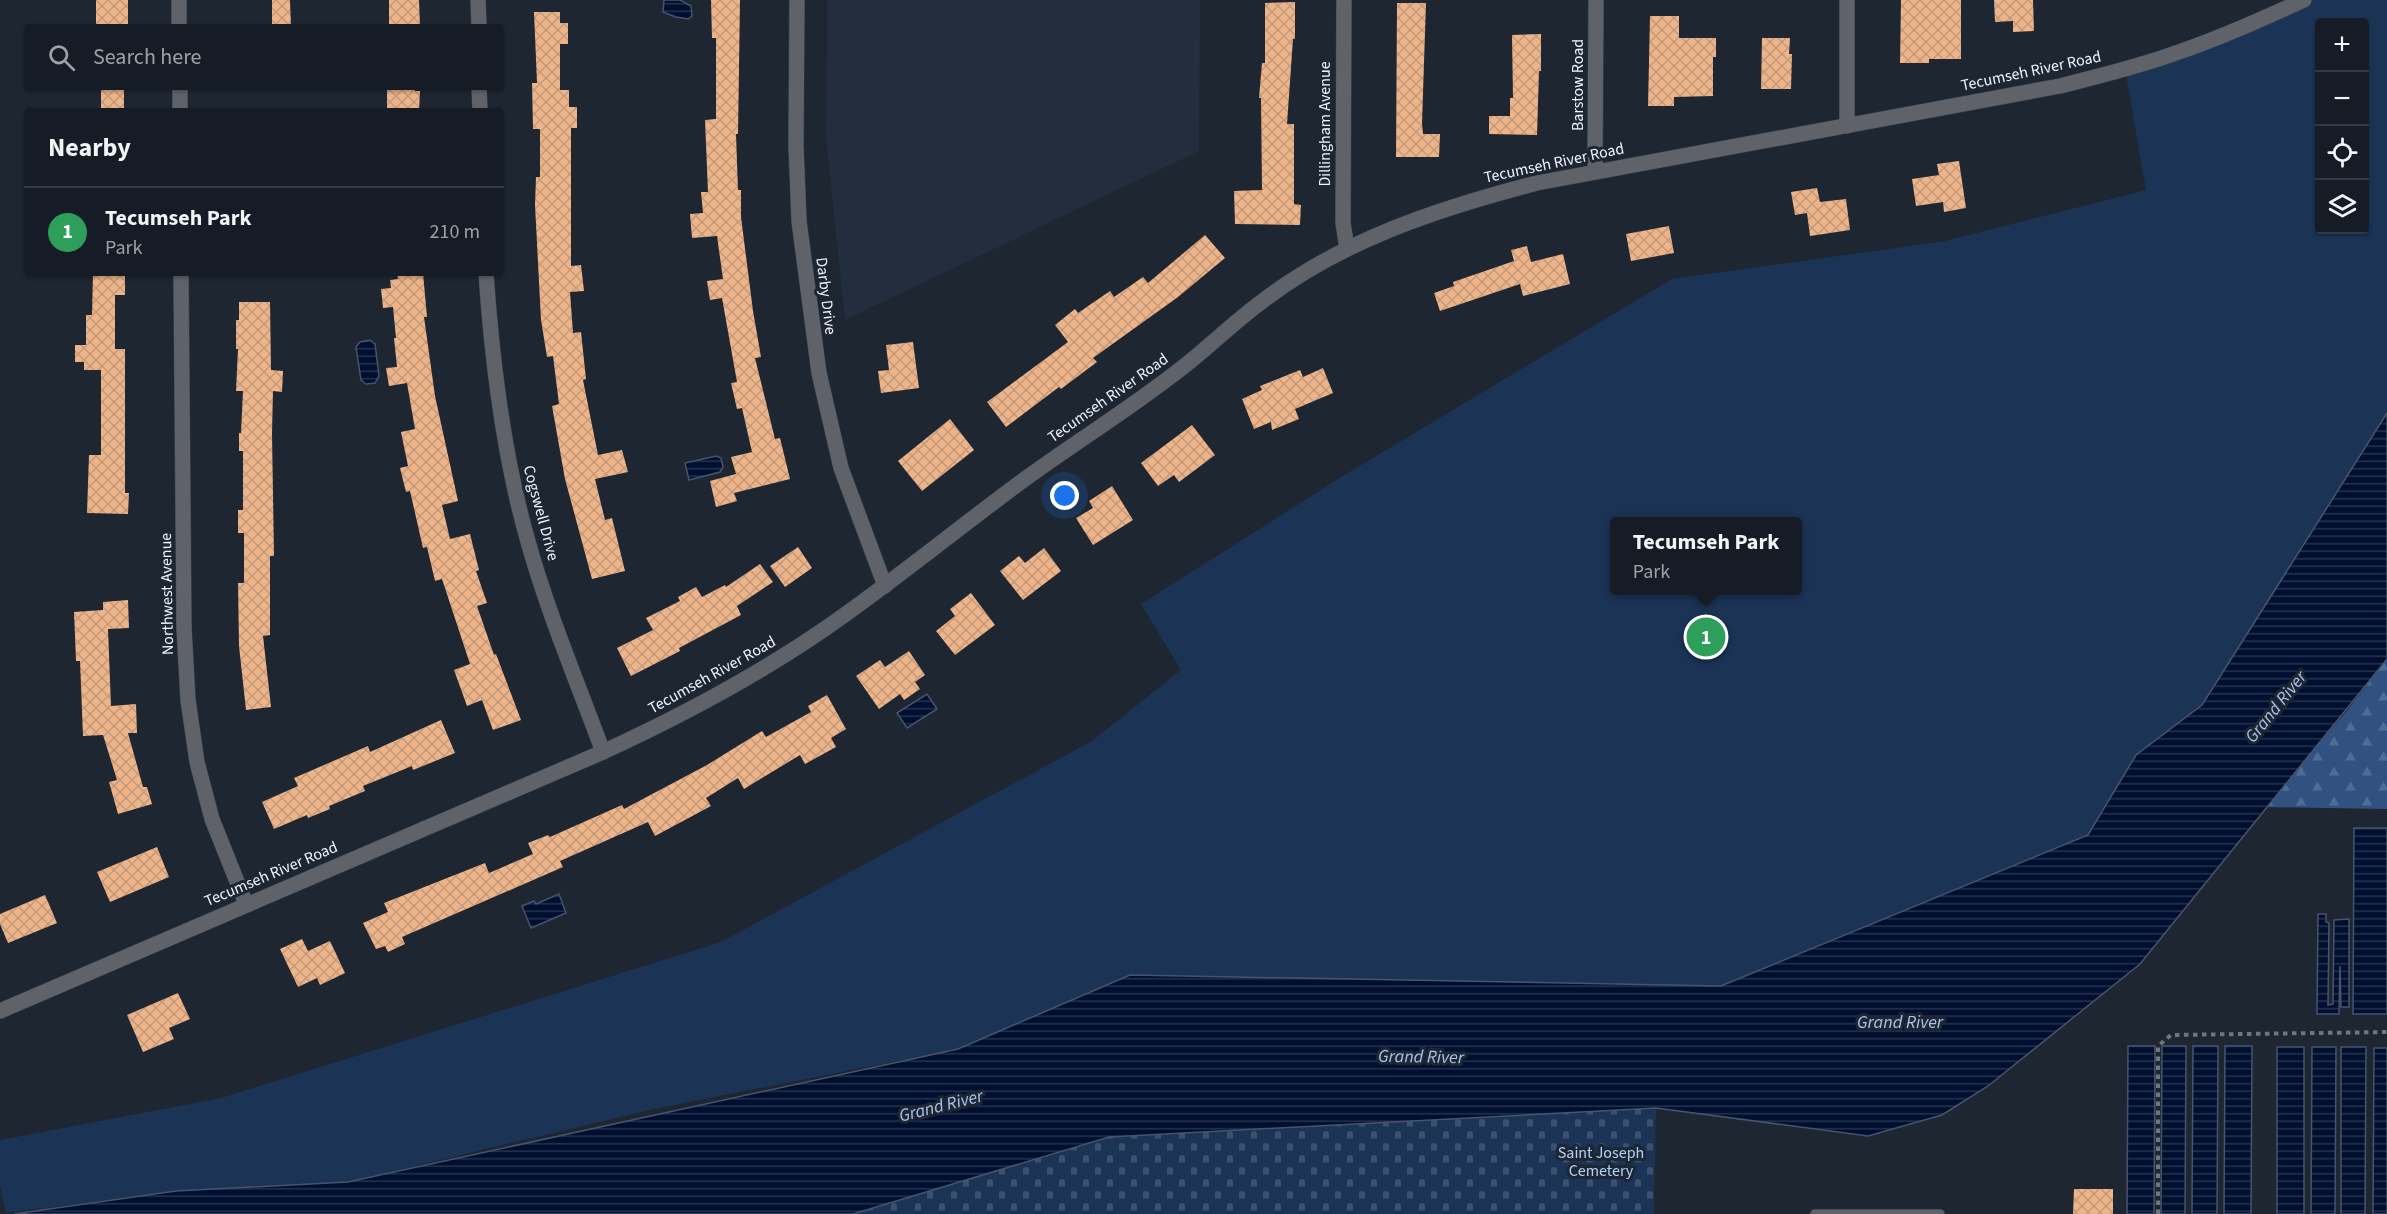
<!DOCTYPE html>
<html lang="en">
<head>
<meta charset="utf-8">
<style>
  body { margin:0; font-family:"Source Sans 3",sans-serif; background:#1f252d; color:#f1f3f6 }
  .controls { position:absolute; right:18px; top:18px; display:grid; overflow:hidden; border-radius:6px; box-shadow:0 2px 4px #0004 }
  .controls button { width:54px; height:54px; display:grid; place-items:center; padding:0; border:0; border-bottom:2px solid #353a42; background:#161c25; color:#f1f3f6; font:30px sans-serif }
  .you { position:absolute; left:1065px; top:496px; width:21px; height:21px; margin:-15px; border:4px solid #fff; border-radius:50%; background:#1a73e8; box-shadow:0 0 0 9px #1a73e833 }
  .badge { display:grid; place-items:center; width:39px; height:39px; border-radius:50%; background:#fb9e51; color:#fff; font-size:20px; font-weight:700 }
  .pin { position:absolute; translate:-50% -50%; border:3px solid #fff; box-shadow:0 2px 6px #0006 }
  .popup { position:absolute; left:1610px; top:517px; width:192px; height:78px; box-sizing:border-box; display:grid; place-content:center; border-radius:6px; background:#161c25; filter:drop-shadow(0 2px 4px #0005); font-size:20px; white-space:nowrap; color:#9ea1a7 }
  .popup b { font-size:22px; color:#f1f3f6 }
  .popup::after { content:''; position:absolute; left:50%; top:100%; margin-left:-12px; border:12px solid transparent; border-top-color:#161c25 }
  .list { margin:0; padding:0; list-style:none }
  h2 { display:flex; justify-content:space-between; align-items:center; height:78px; margin:0; padding:0 24px; font-size:26px }
  h2 small { font-size:20px; font-weight:400; color:#9ea1a7 }
  .list li { display:grid; grid-template-columns:39px 1fr auto; gap:18px; align-items:center; box-sizing:border-box; height:90px; padding:0 24px; border-top:2px solid #353a42 }
  .list b { display:block; font-size:22px; white-space:nowrap }
  .list p { margin:0; font-size:20px; white-space:nowrap; color:#9ea1a7 }
  .list em { font-size:20px; font-style:normal; color:#9ea1a7 }
  .icon { flex:none; width:33px; height:33px; fill:none; stroke:currentColor; stroke-width:2; stroke-linecap:round; stroke-linejoin:round }
  .map { position:relative; flex:none; width:2387px; height:1214px; overflow:hidden }
  .search { position:absolute; background:#161c25; box-shadow:0 2px 4px #0004; left:24px; top:24px; width:480px; height:66px; display:flex; align-items:center; gap:15px; box-sizing:border-box; padding:0 21px; border-radius:6px; color:#9ea1a7; font-size:22px }
  .panel { position:absolute; background:#161c25; box-shadow:0 2px 4px #0004; left:24px; top:108px; width:480px; height:168px; border-radius:6px }
  .map>svg:first-child { display:block }
  .built { fill:#222e3e }
  .forest { fill:url(#forest-firs) }
  .cemetery { fill:url(#cemetery-stones) }
  .park { fill:#1b3355; fill-rule:evenodd }
  .water { fill:url(#water-rules); stroke:#48546d; stroke-width:1.5 }
  .building { fill:url(#building-cross-hatch) }
  .lines { fill:none; stroke-linecap:round; stroke-linejoin:round }
  .service-casing { stroke:#3b434e; stroke-width:10 }
  .minor-casing { stroke:#3b434e; stroke-width:16 }
  .path { stroke:#6e767f; stroke-width:4; stroke-dasharray:4.5 4.5; stroke-linecap:butt }
  .service { stroke:#5f6369; stroke-width:9 }
  .minor { stroke:#5f6369; stroke-width:15 }
  .labels { text-anchor:middle; dominant-baseline:central; stroke-width:6; stroke-linejoin:round; paint-order:stroke }
  .street-label { font-size:16px; fill:#eff5fd; stroke:#1e2631 }
  .park-label { font-size:16px; fill:#b3d2ff; stroke:#1e2631 }
  .water-label { font-size:18px; font-style:italic; fill:#a7c5f1; stroke:#1e2631 }
</style>
</head>
<body>
<div class="map">
<svg width="2387" height="1214" viewBox="0 0 2387 1214">
  <defs>
    <pattern id="forest-firs" width="22" height="20" patternUnits="userSpaceOnUse" patternTransform="scale(1.5)"><rect width="22" height="20" fill="#315281"/><path d="M5 1l3.5 6h-7zM16 11l3.5 6h-7z" fill="#4f6c94"/></pattern>
    <pattern id="cemetery-stones" width="16" height="16" patternUnits="userSpaceOnUse" patternTransform="scale(1.5)"><rect width="16" height="16" fill="#1b3355"/><path d="M2 7V4a2 2 0 0 1 4 0v3zM10 15v-3a2 2 0 0 1 4 0v3z" fill="#3c516e"/></pattern>
    <pattern id="water-rules" width="6" height="5" patternUnits="userSpaceOnUse" patternTransform="scale(1.5)"><rect width="6" height="5" fill="#000f2f"/><path d="M0 2.5h6" fill="none" stroke="#26334e"/></pattern>
    <pattern id="building-cross-hatch" width="8" height="8" patternUnits="userSpaceOnUse" patternTransform="scale(1.5)"><rect width="8" height="8" fill="#edb489"/><path d="M0 0l8 8M0 8l8-8" fill="none" stroke="#c49a7a"/></pattern>
  </defs>
  <rect width="100%" height="100%" fill="#1e2631"/>
  <path class="built" d="M 827,0 L 1200,0 L 1199,151 L 845,320 L 826,137 Z"/>
  <path class="forest" d="M 2387,659 L 2387,809 L 2265,807 L 2346,712 Z"/>
  <path class="cemetery" d="M 1656,1108 L 1654,1214 L 853,1214 L 1109,1137 Z"/>
  <path class="park" d="M 2304,0 L 2387,0 L 2387,454 L 2202,705 L 2136,755 L 2088,835 L 1721,987 L 1130,975 L 958,1049 L 654,1109 L 348,1182 L 176,1191 L 6,1213 L 0,1186 L 0,1140 L 221,1098 L 721,942 L 1092,741 L 1181,670 L 1141,604 L 1346,474 L 1672,279 L 1945,241 L 2146,190 L 2125,69 ZM 2320,22 L 2364,22 L 2364,230 L 2320,230 ZM 1614,522 L 1798,522 L 1798,590 L 1614,590 Z"/>
  <g class="water">
    <path d="M 664,0 L 680,0 L 691,6 L 692,16 L 688,19 L 676,17 L 663,12 Z"/>
    <path d="M 370,340 L 375,344 L 379,376 L 375,383 L 366,384 L 361,380 L 356,347 L 360,342 Z"/>
    <path d="M 2387,413 L 2387,659 L 2140,964 L 1988,1086 L 1942,1115 L 1868,1136 L 1656,1108 L 1109,1137 L 853,1214 L 14,1214 L 176,1191 L 348,1182 L 958,1049 L 1130,975 L 1721,986 L 2088,835 L 2136,755 L 2202,705 Z"/>
    <path d="M 716,456 L 721,458 L 723,467 L 720,472 L 689,480 L 685,463 Z"/>
    <path d="M 927,694 L 937,709 L 907,728 L 897,713 Z"/>
    <path d="M 2354,828 L 2387,828 L 2387,1014 L 2353,1014 Z"/>
    <path d="M 559,894 L 566,913 L 531,928 L 522,906 L 534,901 L 536,904 Z"/>
    <path d="M 2318,914 L 2326,914 L 2326,922 L 2329,923 L 2328,1005 L 2333,1004 L 2334,920 L 2349,919 L 2349,1007 L 2341,1007 L 2340,966 L 2339,1014 L 2317,1014 Z"/>
    <path d="M 2128,1046 L 2155,1046 L 2154,1214 L 2127,1214 Z"/>
    <path d="M 2162,1046 L 2186,1046 L 2185,1214 L 2161,1214 Z"/>
    <path d="M 2193,1046 L 2218,1046 L 2217,1214 L 2192,1214 Z"/>
    <path d="M 2225,1046 L 2252,1046 L 2251,1214 L 2224,1214 Z"/>
    <rect x="2277" y="1047" width="27" height="167"/>
    <path d="M 2312,1047 L 2336,1047 L 2335,1214 L 2311,1214 Z"/>
    <path d="M 2341,1047 L 2366,1047 L 2365,1214 L 2341,1214 Z"/>
    <path d="M 2374,1048 L 2387,1048 L 2387,1214 L 2373,1214 Z"/>
  </g>
  <g class="building">
    <rect x="96" y="0" width="32" height="26"/>
    <path d="M 272,0 L 290,0 L 291,27 L 272,27 Z"/>
    <path d="M 389,0 L 419,0 L 420,27 L 389,27 Z"/>
    <path d="M 711,0 L 740,0 L 738,134 L 736,134 L 738,190 L 741,190 L 741,217 L 753,311 L 761,357 L 755,358 L 775,439 L 780,438 L 790,479 L 734,493 L 737,501 L 716,507 L 710,481 L 736,474 L 731,457 L 752,452 L 742,408 L 737,409 L 731,383 L 737,382 L 722,298 L 710,300 L 707,281 L 723,279 L 717,236 L 692,238 L 690,214 L 703,213 L 701,192 L 708,192 L 705,120 L 716,119 L 716,38 L 712,38 Z"/>
    <path d="M 1901,0 L 1961,0 L 1961,59 L 1929,59 L 1929,63 L 1900,63 Z"/>
    <path d="M 1994,0 L 2033,0 L 2034,31 L 2013,32 L 2013,21 L 1995,22 Z"/>
    <path d="M 1295,2 L 1295,39 L 1293,39 L 1287,124 L 1294,124 L 1294,204 L 1301,205 L 1300,225 L 1235,224 L 1234,191 L 1262,190 L 1261,98 L 1259,98 L 1262,63 L 1265,63 L 1265,3 Z"/>
    <path d="M 1397,3 L 1426,3 L 1422,123 L 1423,134 L 1440,134 L 1439,157 L 1396,157 Z"/>
    <path d="M 534,12 L 560,12 L 560,23 L 568,23 L 568,44 L 560,44 L 560,90 L 569,90 L 569,107 L 577,107 L 577,128 L 571,128 L 571,266 L 581,265 L 584,291 L 570,292 L 573,333 L 581,332 L 586,379 L 583,380 L 598,455 L 622,450 L 628,472 L 595,479 L 605,520 L 612,518 L 625,571 L 592,579 L 565,479 L 552,406 L 559,404 L 553,356 L 547,357 L 541,320 L 535,205 L 536,177 L 540,177 L 540,129 L 533,129 L 532,83 L 537,83 Z"/>
    <path d="M 1650,16 L 1679,16 L 1679,38 L 1716,38 L 1716,57 L 1713,57 L 1713,96 L 1674,97 L 1674,106 L 1648,106 Z"/>
    <path d="M 1541,34 L 1541,71 L 1539,71 L 1537,135 L 1489,134 L 1489,116 L 1510,116 L 1510,98 L 1513,98 L 1512,35 Z"/>
    <path d="M 1762,38 L 1790,38 L 1789,54 L 1792,54 L 1791,89 L 1761,89 Z"/>
    <rect x="101" y="87" width="23" height="24"/>
    <path d="M 387,87 L 415,87 L 415,91 L 420,91 L 419,111 L 387,111 Z"/>
    <path d="M 1959,161 L 1966,208 L 1944,212 L 1943,202 L 1916,206 L 1912,179 L 1939,175 L 1937,164 Z"/>
    <path d="M 1817,188 L 1820,202 L 1846,199 L 1850,230 L 1810,236 L 1807,213 L 1795,215 L 1791,192 Z"/>
    <path d="M 1669,226 L 1674,253 L 1631,261 L 1626,234 Z"/>
    <path d="M 1205,235 L 1225,258 L 1178,297 L 1093,358 L 1097,362 L 1061,389 L 1059,387 L 1006,427 L 987,402 L 1068,342 L 1055,325 L 1075,309 L 1078,313 L 1110,291 L 1114,297 L 1143,277 L 1148,283 Z"/>
    <path d="M 1527,246 L 1531,262 L 1563,254 L 1570,284 L 1523,296 L 1520,284 L 1440,311 L 1434,293 L 1454,286 L 1453,282 L 1514,261 L 1511,250 Z"/>
    <path d="M 93,273 L 125,273 L 125,295 L 115,295 L 115,349 L 125,349 L 125,493 L 129,493 L 128,514 L 87,513 L 89,455 L 101,455 L 101,370 L 84,370 L 84,362 L 75,362 L 75,345 L 86,345 L 86,315 L 92,315 Z"/>
    <path d="M 397,273 L 423,273 L 427,317 L 424,317 L 435,396 L 458,501 L 442,505 L 450,539 L 470,534 L 479,570 L 476,571 L 487,603 L 477,606 L 494,655 L 496,654 L 521,720 L 493,730 L 482,700 L 467,706 L 454,670 L 470,664 L 442,579 L 435,581 L 427,547 L 423,548 L 410,491 L 406,492 L 400,468 L 408,466 L 401,432 L 415,429 L 407,383 L 389,386 L 386,368 L 397,367 L 394,338 L 396,338 L 393,307 L 383,308 L 381,289 L 391,288 L 390,280 L 398,279 Z"/>
    <path d="M 239,302 L 270,302 L 271,370 L 283,371 L 282,392 L 273,391 L 272,433 L 274,556 L 270,556 L 270,635 L 263,636 L 271,707 L 246,710 L 239,646 L 238,583 L 244,583 L 244,533 L 238,533 L 238,510 L 243,510 L 243,451 L 239,451 L 239,433 L 241,433 L 243,391 L 236,391 L 238,349 L 236,349 L 236,320 L 239,320 Z"/>
    <path d="M 913,342 L 919,388 L 881,393 L 878,371 L 889,370 L 886,345 Z"/>
    <path d="M 1323,368 L 1333,393 L 1295,409 L 1299,419 L 1272,430 L 1271,422 L 1254,429 L 1242,399 L 1262,390 L 1260,386 L 1300,370 L 1303,377 Z"/>
    <path d="M 950,419 L 974,450 L 922,491 L 898,461 Z"/>
    <path d="M 1192,425 L 1215,455 L 1179,482 L 1174,475 L 1158,486 L 1141,463 Z"/>
    <path d="M 1112,486 L 1133,520 L 1093,545 L 1076,518 L 1093,508 L 1089,501 Z"/>
    <path d="M 798,547 L 812,568 L 785,587 L 770,566 Z"/>
    <path d="M 1044,548 L 1061,571 L 1023,600 L 1000,571 L 1019,556 L 1025,563 Z"/>
    <path d="M 760,564 L 773,582 L 737,606 L 741,615 L 679,648 L 680,651 L 631,676 L 617,648 L 653,630 L 646,618 L 680,601 L 678,597 L 696,587 L 702,597 L 725,585 L 726,587 Z"/>
    <path d="M 971,593 L 995,625 L 955,655 L 936,631 L 955,616 L 950,609 Z"/>
    <path d="M 128,600 L 129,628 L 108,629 L 111,706 L 136,704 L 137,733 L 128,733 L 143,787 L 147,787 L 152,804 L 118,814 L 109,782 L 117,780 L 103,735 L 83,736 L 80,661 L 76,661 L 74,612 L 103,610 L 103,602 Z"/>
    <path d="M 909,651 L 925,675 L 915,682 L 920,689 L 904,700 L 900,694 L 879,709 L 856,676 L 880,660 L 885,667 Z"/>
    <path d="M 827,695 L 846,729 L 831,738 L 836,747 L 805,764 L 800,755 L 744,789 L 738,778 L 706,798 L 711,806 L 655,836 L 648,822 L 560,861 L 563,867 L 402,937 L 405,944 L 388,952 L 385,946 L 376,949 L 363,923 L 388,912 L 384,903 L 485,863 L 489,873 L 533,854 L 528,843 L 548,835 L 550,837 L 622,805 L 624,809 L 707,765 L 762,731 L 766,737 L 811,712 L 808,706 Z"/>
    <path d="M 441,720 L 455,753 L 413,770 L 412,766 L 363,786 L 365,791 L 329,806 L 330,809 L 308,818 L 307,815 L 274,829 L 262,802 L 298,786 L 294,778 L 368,746 L 370,752 Z"/>
    <path d="M 157,847 L 169,877 L 110,902 L 97,872 Z"/>
    <path d="M 45,895 L 57,923 L 8,943 L 0,924 L 0,914 Z"/>
    <path d="M 302,939 L 308,951 L 330,941 L 345,973 L 320,985 L 317,978 L 298,987 L 280,949 Z"/>
    <path d="M 178,993 L 190,1019 L 169,1028 L 174,1039 L 143,1052 L 127,1015 Z"/>
    <path d="M 2074,1189 L 2113,1189 L 2113,1214 L 2073,1214 Z"/>
  </g>
  <g class="lines">
    <defs>
      <path id="service" d="M 1815,1214 L 1940,1214"/>
      <g id="minor">
        <path d="M 179,0 L 179,27"/>
        <path d="M 478,0 L 479,27"/>
        <path d="M 797,0 L 796,146 L 799,221 L 819,373 L 841,468 L 885,586"/>
        <path d="M 1344,0 L 1343,223 L 1347,248"/>
        <path d="M 180,87 L 180,111"/>
        <path d="M 479,87 L 480,111"/>
        <path d="M 1847,126 L 1847,0"/>
        <path d="M 1595,171 L 1596,0"/>
        <path d="M 181,273 L 184,628 L 188,700 L 197,762 L 212,819 L 246,904"/>
        <path d="M 486,273 C 492,361 503,453 527,538 C 547,611 577,681 603,752"/>
        <path d="M 0,1011 L 603,752 C 681,716 755,677 826,628 C 894,581 958,528 1025,479 C 1073,444 1123,413 1170,377 C 1202,354 1229,326 1260,303 C 1341,240 1440,208 1537,183 L 2060,86 C 2098,76 2138,67 2176,53 C 2220,38 2262,19 2304,0"/>
      </g>
    </defs>
    <use href="#service" class="service-casing"/>
    <use href="#minor" class="minor-casing"/>
    <path class="path" d="M 2158,1214 L 2158,1046 L 2171,1035 L 2387,1032"/>
    <use href="#service" class="service"/>
    <use href="#minor" class="minor"/>
  </g>
  <g class="labels">
    <g class="street-label">
      <text transform="translate(2031 71) rotate(-12)">Tecumseh River Road</text>
      <text transform="translate(1578 85) rotate(-90)">Barstow Road</text>
      <text transform="translate(1325 124) rotate(-90)">Dillingham Avenue</text>
      <text transform="translate(1554 163) rotate(-12)">Tecumseh River Road</text>
      <text transform="translate(826 296) rotate(83)">Darby Drive</text>
      <text transform="translate(1108 398) rotate(-35)">Tecumseh River Road</text>
      <text transform="translate(541 513) rotate(75)">Cogswell Drive</text>
      <text transform="translate(167 594) rotate(-91)">Northwest Avenue</text>
      <text transform="translate(712 675) rotate(-29)">Tecumseh River Road</text>
      <text transform="translate(271 874) rotate(-23)">Tecumseh River Road</text>
    </g>
    <g class="park-label">
      <text x="1601" y="1153">Saint Joseph<tspan x="1601" dy="18">Cemetery</tspan></text>
    </g>
    <g class="water-label">
      <text transform="translate(2276 707) rotate(-51)">Grand River</text>
      <text x="1900" y="1022">Grand River</text>
      <text transform="translate(1421 1057) rotate(1)">Grand River</text>
      <text transform="translate(941 1106) rotate(-14)">Grand River</text>
    </g>
  </g>
</svg>
<div class="controls">
<button>+</button>
<button>−</button>
<button><svg class="icon" aria-label="locate" viewBox="0 0 24 24"><circle cx="12" cy="12" r="6"/><path d="M12 2v4M12 18v4M2 12h4M18 12h4"/></svg></button>
<button><svg class="icon" aria-label="layers" viewBox="0 0 24 24"><path d="M12 4l9 5-9 5-9-5zM3 14l9 5 9-5"/></svg></button>
</div>
<div class="you"></div>
<div class="pin badge" style="left:1706px;top:637px;background:#2e9e5b">1</div>
<div class="popup"><b>Tecumseh Park</b>Park</div>
<div class="search"><svg class="icon" aria-label="search" viewBox="0 0 24 24"><circle cx="10" cy="10" r="6"/><path d="M15 15l6 6"/></svg>Search here</div>
<section class="panel">
<h2>Nearby<small></small></h2>
<ul class="list">
<li><span class="badge" style="background:#2e9e5b">1</span><div><b>Tecumseh Park</b><p>Park</p></div><em>210 m</em></li>
</ul>
</section>
</div>
</body>
</html>
